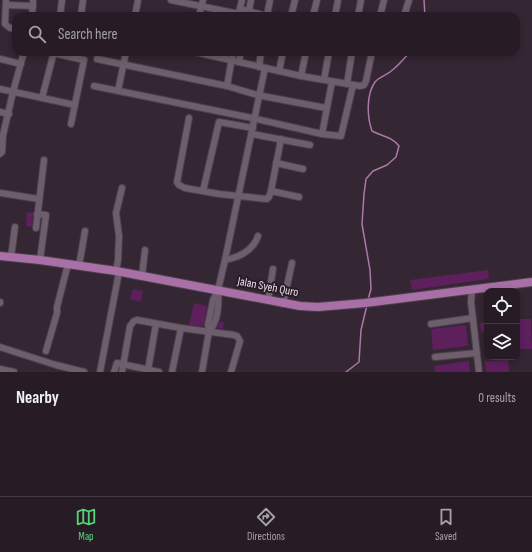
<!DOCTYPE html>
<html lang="en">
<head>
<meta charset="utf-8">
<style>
  body { margin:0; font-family:"Sofia Sans Condensed",sans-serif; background:#2f252e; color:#f1f3f6 }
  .controls { position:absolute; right:12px; bottom:12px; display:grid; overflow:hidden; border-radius:8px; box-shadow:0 2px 6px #0003 }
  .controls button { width:36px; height:36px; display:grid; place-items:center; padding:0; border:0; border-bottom:1px solid #433a43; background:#271c26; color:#f1f3f6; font:20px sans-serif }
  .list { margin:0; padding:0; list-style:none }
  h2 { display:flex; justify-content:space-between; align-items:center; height:52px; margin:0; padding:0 16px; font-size:17px }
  h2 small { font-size:13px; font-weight:400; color:#a4a1a7 }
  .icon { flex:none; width:22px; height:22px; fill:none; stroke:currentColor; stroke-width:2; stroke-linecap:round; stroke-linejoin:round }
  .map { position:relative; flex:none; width:532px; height:372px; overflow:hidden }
  .search { position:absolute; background:#271c26; box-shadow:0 2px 6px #0003; left:12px; right:12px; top:12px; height:44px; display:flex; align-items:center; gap:10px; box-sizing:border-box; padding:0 14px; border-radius:12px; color:#a4a1a7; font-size:15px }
  .sheet { height:124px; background:#271c26 }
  nav { display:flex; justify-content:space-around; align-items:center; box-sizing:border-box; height:56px; border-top:1px solid #433a43; background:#271c26; font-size:11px; color:#a4a1a7 }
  nav a { display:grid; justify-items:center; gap:2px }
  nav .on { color:#53d673 }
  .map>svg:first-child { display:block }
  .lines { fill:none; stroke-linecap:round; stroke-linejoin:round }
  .stream { stroke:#aa79a8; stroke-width:1.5 }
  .building { fill:#5e1f5d }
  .minor-casing { stroke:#4d414d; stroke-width:8 }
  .major-casing { stroke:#4d414d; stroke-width:10 }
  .minor { stroke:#6e5d6c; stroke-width:6 }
  .major { stroke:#a870a6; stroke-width:8 }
  .labels { text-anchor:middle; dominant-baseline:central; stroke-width:4; stroke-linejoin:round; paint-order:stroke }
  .street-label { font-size:12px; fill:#eae1ea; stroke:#2a1c29 }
</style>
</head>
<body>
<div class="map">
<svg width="532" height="372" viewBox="0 0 532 372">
  <rect width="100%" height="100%" fill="#342633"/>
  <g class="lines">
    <g class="stream">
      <path d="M 424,0 L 425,16"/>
      <path d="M 368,300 L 371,289 L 370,270 L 362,224 L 364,194 L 366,179 L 373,171 L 387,165 L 396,157 L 399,146 C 391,136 383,137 372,131 C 367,117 366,95 375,82 C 378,78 386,75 390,72 C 398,66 404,59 410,52"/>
      <path d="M 346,372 L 359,362 L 361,330 L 367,305"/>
    </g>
  </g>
  <g class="building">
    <path d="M 27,212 L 33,213 L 32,227 L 26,226 Z"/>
    <path d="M 488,270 L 489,279 L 412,290 L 410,280 Z"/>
    <path d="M 133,289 L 143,291 L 141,302 L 130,299 Z"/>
    <path d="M 194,303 L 207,306 L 204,326 L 189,325 Z"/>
    <path d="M 518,319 L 531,319 L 532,349 L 519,349 Z"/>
    <path d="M 220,322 L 224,322 L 223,329 L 217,328 Z"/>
    <path d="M 487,322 L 487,331 L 481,332 L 480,323 Z"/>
    <path d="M 466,325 L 468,346 L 433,350 L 431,329 Z"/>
    <path d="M 508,360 L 509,372 L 486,372 L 485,361 Z"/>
    <path d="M 469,361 L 470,372 L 435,372 L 434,366 Z"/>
  </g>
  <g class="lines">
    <defs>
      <g id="minor">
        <path d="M 6,0 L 5,24 L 10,28 L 16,28"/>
        <path d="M 171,0 L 239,14"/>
        <path d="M 6,5 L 33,6"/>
        <path d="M 240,9 L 267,16"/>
        <path d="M 239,12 L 242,0"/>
        <path d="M 32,16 L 33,1"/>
        <path d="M 60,16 L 62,0"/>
        <path d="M 81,16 L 83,0"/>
        <path d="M 135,16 L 138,0"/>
        <path d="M 199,16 L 203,0"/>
        <path d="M 248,16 L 251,0"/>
        <path d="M 267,16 L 270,0"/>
        <path d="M 291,16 L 295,0"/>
        <path d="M 313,16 L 317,0"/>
        <path d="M 335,16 L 338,0"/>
        <path d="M 358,16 L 361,0"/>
        <path d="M 380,16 L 384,0"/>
        <path d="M 404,16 L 409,0"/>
        <path d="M 49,52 L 84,60 L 71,124"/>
        <path d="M 195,52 L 301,76 L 360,86 L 364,85 L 366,81 L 372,52"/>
        <path d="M 0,59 L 21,64"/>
        <path d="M 97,59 L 227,86 L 257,95 L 326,108"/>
        <path d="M 239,62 L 241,52"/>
        <path d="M 259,67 L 261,52"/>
        <path d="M 279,71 L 283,52"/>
        <path d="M 301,76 L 306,52"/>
        <path d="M 324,80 L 329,52"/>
        <path d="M 347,84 L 352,52"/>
        <path d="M 94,86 L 252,118 L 322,134 L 341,136 L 353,85"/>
        <path d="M 227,86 L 233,52"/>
        <path d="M 0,89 L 75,105"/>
        <path d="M 118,91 L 126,52"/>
        <path d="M 42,98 L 54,52"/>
        <path d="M 0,112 L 9,114"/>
        <path d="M 189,118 L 177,182 L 179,185 L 185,188 L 219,194 L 267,199 L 269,197 L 271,191 L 281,139"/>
        <path d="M 252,134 L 310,145"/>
        <path d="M 322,134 L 332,82"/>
        <path d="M 0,154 L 2,152 L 3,135 L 13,92 L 24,52"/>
        <path d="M 276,163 L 303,169"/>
        <path d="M 203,191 L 219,122 L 253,128"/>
        <path d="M 271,191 L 299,197"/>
        <path d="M 0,193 L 39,199"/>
        <path d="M 37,214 L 46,215 L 40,260"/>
        <path d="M 36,228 L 44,160"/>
        <path d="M 11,257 L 15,227"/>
        <path d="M 225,260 C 240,257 253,251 258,236"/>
        <path d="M 79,266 L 85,231"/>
        <path d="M 116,271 L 118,260 L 119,236 L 116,213 L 122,188"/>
        <path d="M 142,276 L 145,250"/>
        <path d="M 472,289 L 471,302 L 479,372"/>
        <path d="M 268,301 L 273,269"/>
        <path d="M 0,303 L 0,302"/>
        <path d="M 283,304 L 292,263"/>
        <path d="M 431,324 L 473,318"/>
        <path d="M 209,331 C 218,322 219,304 218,291"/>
        <path d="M 0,347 L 56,365 L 84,372"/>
        <path d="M 46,351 L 57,313 L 57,307 L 68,264"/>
        <path d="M 435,357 L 477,353"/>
        <path d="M 0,369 L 14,372"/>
        <path d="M 148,370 L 156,324"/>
        <path d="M 100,372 L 119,272"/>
        <path d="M 114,372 L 117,363 L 159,372"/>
        <path d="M 122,372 L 130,326 L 134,321 L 137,320 L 181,328 L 234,335 L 237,336 L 240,341 L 231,372"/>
        <path d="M 172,372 L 181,328"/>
        <path d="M 202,372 L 209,331 L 208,325 L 213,300 L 218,290 L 225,260 L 265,68"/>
      </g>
      <path id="major" d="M 0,256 L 40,260 L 116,271 L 300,306 L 318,307 L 365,303 L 532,282"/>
    </defs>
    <use href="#minor" class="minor-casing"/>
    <use href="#major" class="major-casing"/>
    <use href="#minor" class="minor"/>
    <use href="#major" class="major"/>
  </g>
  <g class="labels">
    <g class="street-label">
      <text transform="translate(268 287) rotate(11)">Jalan Syeh Quro</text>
    </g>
  </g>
</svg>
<div class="controls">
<button><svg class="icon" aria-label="locate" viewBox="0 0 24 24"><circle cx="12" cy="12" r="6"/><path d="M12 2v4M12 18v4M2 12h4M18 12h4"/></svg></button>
<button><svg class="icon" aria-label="layers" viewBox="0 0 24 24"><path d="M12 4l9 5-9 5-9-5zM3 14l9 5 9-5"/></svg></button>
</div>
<div class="search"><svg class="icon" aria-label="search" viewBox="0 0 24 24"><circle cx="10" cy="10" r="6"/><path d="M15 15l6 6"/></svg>Search here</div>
</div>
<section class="sheet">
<h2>Nearby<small>0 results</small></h2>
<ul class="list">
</ul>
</section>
<nav>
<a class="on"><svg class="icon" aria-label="map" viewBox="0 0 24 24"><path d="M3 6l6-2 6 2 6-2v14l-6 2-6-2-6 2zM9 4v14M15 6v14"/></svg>Map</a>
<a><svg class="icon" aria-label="directions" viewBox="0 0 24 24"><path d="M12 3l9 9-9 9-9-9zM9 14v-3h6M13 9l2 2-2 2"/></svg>Directions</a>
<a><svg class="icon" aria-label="saved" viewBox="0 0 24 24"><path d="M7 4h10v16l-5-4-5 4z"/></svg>Saved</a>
</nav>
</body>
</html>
